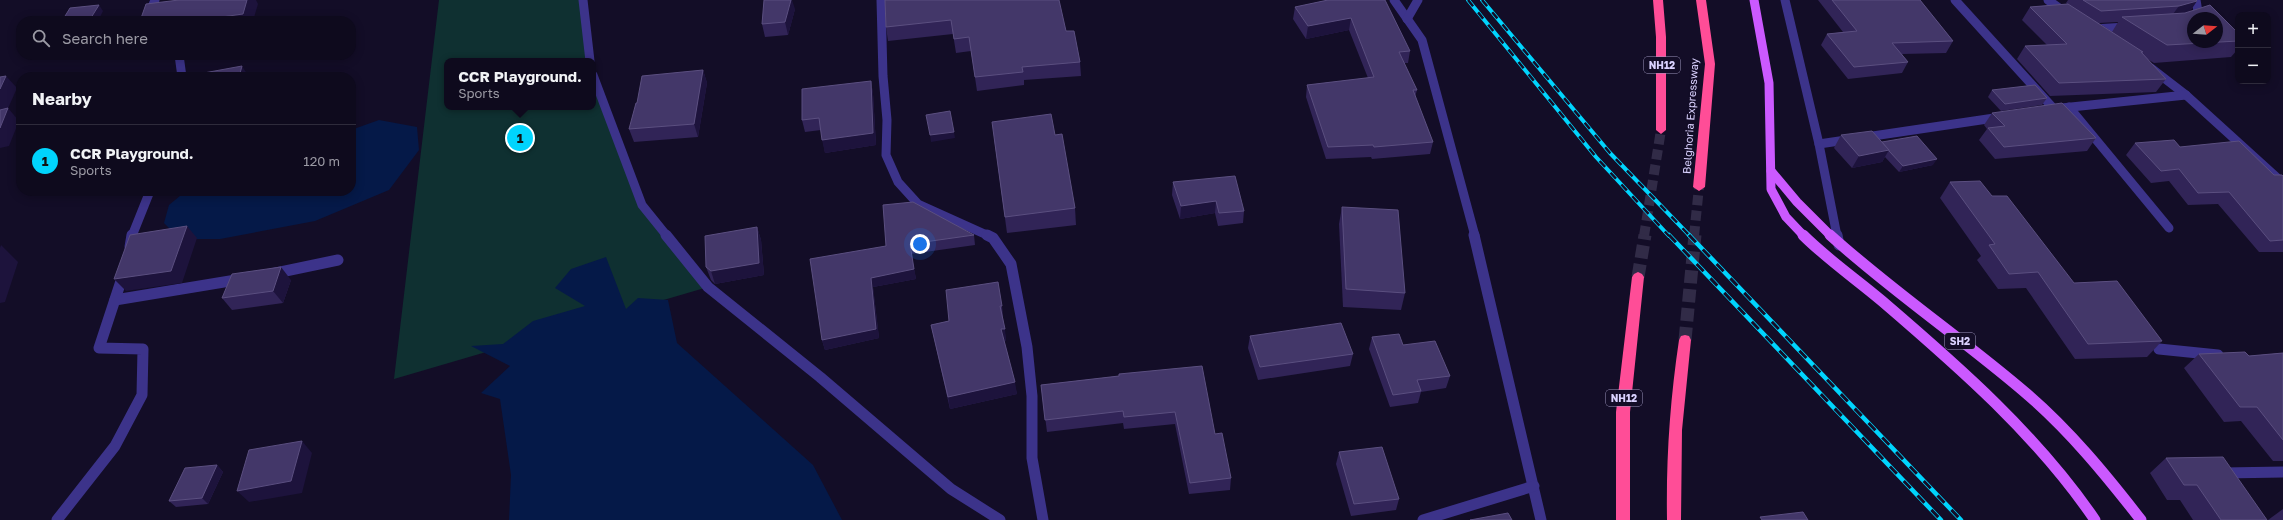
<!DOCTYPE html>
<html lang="en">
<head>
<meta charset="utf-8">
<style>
  body { margin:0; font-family:"Golos Text",sans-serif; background:#171326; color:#f1f3f6 }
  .controls { position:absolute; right:12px; top:12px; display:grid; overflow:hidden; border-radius:8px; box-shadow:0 2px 10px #0003 }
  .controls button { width:36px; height:36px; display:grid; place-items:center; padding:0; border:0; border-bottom:1px solid #2e2b3b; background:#0e0a1d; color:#f1f3f6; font:20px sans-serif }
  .compass { position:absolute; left:2187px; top:12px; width:36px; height:36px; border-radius:50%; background:#0e0a1d; box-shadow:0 2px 10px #0003; rotate:73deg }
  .you { position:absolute; left:920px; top:244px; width:14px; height:14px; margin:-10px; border:3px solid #fff; border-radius:50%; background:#1a73e8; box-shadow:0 0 0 6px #1a73e833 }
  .badge { display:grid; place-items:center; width:26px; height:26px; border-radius:50%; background:#00d4fd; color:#111; font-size:13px; font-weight:700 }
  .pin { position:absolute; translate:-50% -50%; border:2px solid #fff; box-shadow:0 1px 4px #0006 }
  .popup { position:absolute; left:444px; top:58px; width:152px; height:52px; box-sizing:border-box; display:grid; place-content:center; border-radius:8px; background:#0e0a1d; filter:drop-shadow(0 1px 3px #0005); font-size:13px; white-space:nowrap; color:#9b9aa4 }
  .popup b { font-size:15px; color:#f1f3f6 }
  .popup::after { content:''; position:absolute; left:50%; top:100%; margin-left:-8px; border:8px solid transparent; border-top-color:#0e0a1d }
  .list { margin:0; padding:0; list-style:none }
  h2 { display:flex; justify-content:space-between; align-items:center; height:52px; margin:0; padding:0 16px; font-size:17px }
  h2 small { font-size:13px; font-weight:400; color:#9b9aa4 }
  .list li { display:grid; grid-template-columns:26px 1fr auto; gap:12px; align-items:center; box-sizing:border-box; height:72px; padding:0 16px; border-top:1px solid #2e2b3b }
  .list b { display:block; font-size:15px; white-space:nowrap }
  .list p { margin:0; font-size:13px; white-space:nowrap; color:#9b9aa4 }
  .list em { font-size:13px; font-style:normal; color:#9b9aa4 }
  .icon { flex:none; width:22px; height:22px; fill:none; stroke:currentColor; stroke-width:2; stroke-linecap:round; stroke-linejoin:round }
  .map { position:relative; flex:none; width:2283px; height:520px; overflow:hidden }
  .search { position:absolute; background:#0e0a1d; box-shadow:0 2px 10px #0003; left:16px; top:16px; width:340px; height:44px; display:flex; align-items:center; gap:10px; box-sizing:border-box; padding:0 14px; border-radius:16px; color:#9b9aa4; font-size:15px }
  .panel { position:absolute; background:#0e0a1d; box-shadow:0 2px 10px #0003; left:16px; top:72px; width:340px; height:124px; border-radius:16px }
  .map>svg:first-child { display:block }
  .green { fill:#0f3031 }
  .water { fill:#051948 }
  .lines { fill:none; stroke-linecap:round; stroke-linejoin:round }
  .highway-tunnel-far1 { stroke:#312b47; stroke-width:10; stroke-dasharray:10 5.5; stroke-linecap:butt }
  .highway-tunnel { stroke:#312b47; stroke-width:13; stroke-dasharray:13 6; stroke-linecap:butt }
  .street-far1 { stroke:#3c338a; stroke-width:9 }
  .street { stroke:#3c338a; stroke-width:11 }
  .primary-far1 { stroke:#cb59ff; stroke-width:9 }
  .primary { stroke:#cb59ff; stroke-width:11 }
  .highway { fill:#ff4d97; fill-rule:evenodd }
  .rail-far1-casing { stroke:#00d4fd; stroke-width:4 }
  .rail-casing { stroke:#00d4fd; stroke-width:4.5 }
  .rail-far1 { stroke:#130d27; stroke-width:2.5; stroke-dasharray:8; stroke-linecap:butt }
  .rail { stroke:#130d27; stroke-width:3; stroke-dasharray:10; stroke-linecap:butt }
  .wall { fill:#312457; fill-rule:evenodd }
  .shaded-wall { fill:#1d133c }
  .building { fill:#433769; stroke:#5b4f80; fill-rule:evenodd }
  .labels { text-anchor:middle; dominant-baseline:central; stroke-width:3.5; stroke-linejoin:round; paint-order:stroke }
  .shield { fill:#130d27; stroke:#9e97be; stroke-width:1 }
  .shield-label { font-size:10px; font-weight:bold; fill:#dad2ff }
  .street-label { font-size:11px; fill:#dad2ff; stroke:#130d27 }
</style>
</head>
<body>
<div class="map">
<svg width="2283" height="520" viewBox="0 0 2283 520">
  <rect width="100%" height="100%" fill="#130d27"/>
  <path class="green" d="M 439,0 L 583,0 L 590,61 L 447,61 L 447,107 L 593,107 L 593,75 L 642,205 L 708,287 L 394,379 Z"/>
  <g class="water">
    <path d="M 379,120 L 417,127 L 419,150 L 389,190 L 315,221 L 220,239 L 180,239 L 164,223 L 169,205 L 186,191 L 351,191 L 351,130 Z"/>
    <path d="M 606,257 L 626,309 L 638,298 L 668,300 L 677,343 L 813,465 L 842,520 L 509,520 L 511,475 L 500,399 L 481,393 L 510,366 L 471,346 L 503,344 L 533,321 L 585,306 L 555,288 L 571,269 Z"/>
  </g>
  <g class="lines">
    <g class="highway-tunnel-far1">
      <path d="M 1644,236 L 1661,130"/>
      <path d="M 1694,236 L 1699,187"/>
    </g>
    <g class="highway-tunnel">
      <path d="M 1638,277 L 1645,235"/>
      <path d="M 1685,340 L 1695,235"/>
    </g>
    <g class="street-far1">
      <path d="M 583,0 L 590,61"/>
      <path d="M 881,0 L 883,76 L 887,120 L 886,155 L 898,182 L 918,204 L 989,236"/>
      <path d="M 1394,0 L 1422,40 L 1475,236"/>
      <path d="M 1785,0 L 1819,144 L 1837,236"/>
      <path d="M 1955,0 L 2054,109"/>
      <path d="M 2048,0 L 2066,13"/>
      <path d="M 1407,19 L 1418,0"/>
      <path d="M 2191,19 L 2198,12 L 2196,0"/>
      <path d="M 146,21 L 155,0"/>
      <path d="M 2094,29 L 2126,27"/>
      <path d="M 179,55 L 182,77"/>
      <path d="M 2151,68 L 2186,95 L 2283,183"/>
      <path d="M 593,75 L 642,205 L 667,236"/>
      <path d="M 2069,107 L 2169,228"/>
      <path d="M 2052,109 L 2186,95"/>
      <path d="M 1819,144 L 2001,117"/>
      <path d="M 132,236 L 150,191"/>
    </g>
    <g class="street">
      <path d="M 666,235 L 708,287 L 820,377 L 951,489 L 1000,520"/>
      <path d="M 987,235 L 993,238 L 1011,264 L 1027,347 L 1032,396 L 1032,458 L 1043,520"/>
      <path d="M 1474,235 L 1541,520"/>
      <path d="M 1837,235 L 1839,245"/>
      <path d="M 130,247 L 132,235"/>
      <path d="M 271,274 L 338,260"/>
      <path d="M 115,300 L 242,279"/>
      <path d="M 2159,349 L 2218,355"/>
      <path d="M 2224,473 L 2283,472"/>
      <path d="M 57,520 L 115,446 L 142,395 L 143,349 L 99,348 L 124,272"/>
      <path d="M 1423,520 L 1534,486"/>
    </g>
    <g class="primary-far1">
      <path d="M 1754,0 L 1769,83 L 1771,189 L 1786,217 L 1804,236"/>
      <path d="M 1771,171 L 1797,202 L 1831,236"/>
    </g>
    <g class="primary">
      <path d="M 1803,235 C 1827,259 1856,279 1882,301 C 1959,367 2037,435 2095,520"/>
      <path d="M 1830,235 C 1893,292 1963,339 2027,394 C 2070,431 2106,475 2141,520"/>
    </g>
    <g class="highway">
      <path d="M 1653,0 L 1663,0 L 1666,37 L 1666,130 L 1661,134 L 1656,130 L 1656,37 Z"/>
      <path d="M 1696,0 L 1706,0 L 1715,64 L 1705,187 L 1699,191 L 1693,187 L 1705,64 Z"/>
      <path d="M 1638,272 L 1642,274 L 1644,277 L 1630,412 L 1630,520 L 1616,520 L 1616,412 L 1632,277 L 1634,274 Z"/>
      <path d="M 1685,335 L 1689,336 L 1691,340 L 1682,430 L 1681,520 L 1667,520 C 1666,459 1670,400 1679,340 L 1681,336 Z"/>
    </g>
    <defs>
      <g id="rail-far1">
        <path d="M 1468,0 L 1596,157 L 1669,236"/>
        <path d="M 1482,0 L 1610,153 L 1690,236"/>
      </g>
      <g id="rail">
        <path d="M 1669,235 L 1941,520"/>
        <path d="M 1689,235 L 1961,520"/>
      </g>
    </defs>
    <use href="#rail-far1" class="rail-far1-casing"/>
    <use href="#rail" class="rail-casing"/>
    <use href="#rail-far1" class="rail-far1"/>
    <use href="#rail" class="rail"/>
  </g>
  <g class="wall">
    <path d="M 885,0 L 1066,31 L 1080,62 L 1081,76 L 1024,80 L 1024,85 L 977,91 L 971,51 L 956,53 L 953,34 L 888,41 L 886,27 Z"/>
    <path d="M 1328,0 L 1410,51 L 1408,63 L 1404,63 L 1417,90 L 1415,97 L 1433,142 L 1430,154 L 1372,159 L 1371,157 L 1326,159 L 1306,97 L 1307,85 L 1368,78 L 1349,30 L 1306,39 L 1293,19 L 1295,7 Z"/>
    <path d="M 1818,0 L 1920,0 L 1953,41 L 1946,53 L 1902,54 L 1908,62 L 1902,73 L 1848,79 L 1821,45 L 1827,34 L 1843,32 Z"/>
    <path d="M 2068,0 L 2196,0 L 2197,1 L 2190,11 L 2238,33 L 2238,49 L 2231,57 L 2154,63 L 2147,59 L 2166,79 L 2156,92 L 2050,96 L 2017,59 L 2025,46 L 2047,45 L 2022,20 L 2030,7 L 2067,4 L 2066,3 ZM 2118,22 L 2112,32 L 2099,23 Z"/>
    <path d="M 795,9 L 788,35 L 765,37 L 762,24 Z"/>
    <path d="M 703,70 L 707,83 L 698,137 L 634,142 L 629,129 Z"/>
    <path d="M 871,81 L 873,94 L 876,145 L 825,153 L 821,130 L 805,132 L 802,120 Z"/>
    <path d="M 1992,90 L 2047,98 L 2042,105 L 2001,111 L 1988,97 Z"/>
    <path d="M 1992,113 L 2096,138 L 2087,151 L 1995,159 L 1979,140 L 1987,129 L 1984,125 Z"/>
    <path d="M 1055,135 L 1075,208 L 1076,225 L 1007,233 L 994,138 Z"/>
    <path d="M 1841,135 L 1882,142 L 1933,165 L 1899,172 L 1885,157 L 1882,162 L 1852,168 L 1834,148 Z"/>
    <path d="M 2135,143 L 2180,147 L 2274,175 L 2283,176 L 2283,252 L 2259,252 L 2218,204 L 2188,205 L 2169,181 L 2151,183 L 2126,155 Z"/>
    <path d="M 1173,182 L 1244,211 L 1243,223 L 1218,226 L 1215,213 L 1180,219 L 1172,195 Z"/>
    <path d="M 1950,182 L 1992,196 L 2074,283 L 2162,341 L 2147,357 L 2075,359 L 2026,288 L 1998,289 L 1977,260 L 1981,256 L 1940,198 Z"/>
    <path d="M 1342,207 L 1405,293 L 1401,310 L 1343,307 L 1339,224 Z"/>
    <path d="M 757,227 L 761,240 L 764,275 L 715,284 L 711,280 L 706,267 Z"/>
    <path d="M 974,235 L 975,245 L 911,254 L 916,279 L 873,287 L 879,338 L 825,350 L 822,340 L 886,246 Z"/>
    <path d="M 291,280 L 283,303 L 232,310 L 222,298 Z"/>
    <path d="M 1002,306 L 1003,318 L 1006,341 L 1004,341 L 1017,394 L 950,409 L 931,325 L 949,321 Z"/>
    <path d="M 1250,336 L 1353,354 L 1350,366 L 1258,380 L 1248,348 Z"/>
    <path d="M 1372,337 L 1450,376 L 1446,388 L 1421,392 L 1418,403 L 1390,407 L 1369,349 Z"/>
    <path d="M 2283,353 L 2283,461 L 2273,461 L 2241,421 L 2224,422 L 2184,368 L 2199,354 L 2249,356 Z"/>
    <path d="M 1119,376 L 1215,434 L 1231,478 L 1230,490 L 1189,494 L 1175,424 L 1124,429 L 1123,423 L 1047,432 L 1041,385 Z"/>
    <path d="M 1339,452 L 1399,499 L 1396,510 L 1351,516 L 1336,464 Z"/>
    <path d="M 2166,458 L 2267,520 L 2193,520 L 2180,500 L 2167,500 L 2150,473 Z"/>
    <path d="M 217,465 L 223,472 L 208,504 L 176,507 L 169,501 Z"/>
    <path d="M 2283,509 L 2283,520 L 2268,520 Z"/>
  </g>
  <g class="shaded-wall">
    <path d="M 247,0 L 256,0 L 258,4 L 253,21 L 200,21 L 200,20 Z"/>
    <path d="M 791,0 L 792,0 L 795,9 L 788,35 L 785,22 Z"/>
    <path d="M 2197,1 L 2188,14 L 2170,18 L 2179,6 Z"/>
    <path d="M 99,5 L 103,11 L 98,21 L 89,21 Z"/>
    <path d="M 1351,18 L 1349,30 L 1306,39 L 1308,26 Z"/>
    <path d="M 242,66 L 249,77 L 239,77 Z"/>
    <path d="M 703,70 L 707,83 L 698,137 L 694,124 Z"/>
    <path d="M 6,76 L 17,88 L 6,113 L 0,114 L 0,89 Z"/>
    <path d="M 871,81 L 873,94 L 876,145 L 825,153 L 822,140 Z"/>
    <path d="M 8,108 L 19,121 L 9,146 L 0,148 L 0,128 Z"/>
    <path d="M 954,132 L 955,138 L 931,142 L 930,135 Z"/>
    <path d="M 1889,150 L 1882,162 L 1852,168 L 1859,156 Z"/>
    <path d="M 1937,159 L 1933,165 L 1899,172 L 1903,166 Z"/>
    <path d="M 1216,201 L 1215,213 L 1180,219 L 1181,206 Z"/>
    <path d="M 187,226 L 197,238 L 182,283 L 126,291 L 114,279 Z"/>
    <path d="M 757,227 L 761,240 L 764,275 L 715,284 L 711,271 Z"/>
    <path d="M 910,244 L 916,279 L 873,287 L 879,338 L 825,350 L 822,340 L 871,278 Z"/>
    <path d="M 1,245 L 18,262 L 5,302 L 0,303 L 0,248 Z"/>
    <path d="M 281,267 L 291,280 L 283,303 L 273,291 Z"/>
    <path d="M 1001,329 L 1005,329 L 1006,341 L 1002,342 Z"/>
    <path d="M 1015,382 L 1017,394 L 950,409 L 948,397 Z"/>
    <path d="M 302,441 L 312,453 L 302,493 L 249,502 L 237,491 Z"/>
    <path d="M 217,465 L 223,472 L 208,504 L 202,498 Z"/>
  </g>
  <g class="building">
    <path d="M 179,0 L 247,0 L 243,14 L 200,20 L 200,21 L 140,21 L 146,4 Z"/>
    <path d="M 764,0 L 791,0 L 785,22 L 762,24 Z"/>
    <path d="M 885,0 L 1059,0 L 1066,31 L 1074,31 L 1080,62 L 1022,67 L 1023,72 L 975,77 L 969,37 L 954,39 L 951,20 L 886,27 Z"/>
    <path d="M 1328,0 L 1385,0 L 1410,51 L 1399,52 L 1417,90 L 1413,90 L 1433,142 L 1374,147 L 1373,145 L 1328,147 L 1307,85 L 1374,77 L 1351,18 L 1308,26 L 1295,7 Z"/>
    <path d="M 1832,0 L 1920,0 L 1953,41 L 1892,43 L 1908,62 L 1854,67 L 1827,34 L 1857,31 Z"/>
    <path d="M 2083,0 L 2196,0 L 2197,1 L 2179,6 L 2101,11 Z"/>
    <path d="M 2068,4 L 2143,52 L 2141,52 L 2166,79 L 2059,83 L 2025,46 L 2067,44 L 2030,7 Z"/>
    <path d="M 99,5 L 89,21 L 62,21 L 70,8 Z"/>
    <path d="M 2210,5 L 2238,33 L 2238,41 L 2167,45 L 2122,17 L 2185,13 ZM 2193,18 L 2217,18 L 2217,42 L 2193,42 Z"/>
    <path d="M 242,66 L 239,77 L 182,77 Z"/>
    <path d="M 703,70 L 694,124 L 629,129 L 636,103 L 637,103 L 642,76 Z"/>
    <path d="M 6,76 L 0,89 L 0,77 Z"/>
    <path d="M 871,81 L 873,133 L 822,140 L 819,118 L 802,120 L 802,89 Z"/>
    <path d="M 2035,85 L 2047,98 L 2005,104 L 1992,90 Z"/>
    <path d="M 2062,103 L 2096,138 L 2004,147 L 1988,128 L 2005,126 L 1992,113 Z"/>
    <path d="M 8,108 L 0,128 L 0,110 Z"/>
    <path d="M 950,111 L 954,132 L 930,135 L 926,115 Z"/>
    <path d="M 1051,114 L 1055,135 L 1062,134 L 1075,208 L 1005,217 L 992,122 Z"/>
    <path d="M 1872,131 L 1889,150 L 1859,156 L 1841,135 Z"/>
    <path d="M 1917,136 L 1937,159 L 1903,166 L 1889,151 L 1889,150 L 1882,142 Z"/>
    <path d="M 2174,140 L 2180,147 L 2239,141 L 2274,175 L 2282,175 L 2283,176 L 2283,240 L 2270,241 L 2229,192 L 2198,193 L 2179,169 L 2161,171 L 2135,143 Z"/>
    <path d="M 1235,176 L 1244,211 L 1219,213 L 1216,201 L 1181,206 L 1173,182 Z"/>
    <path d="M 1980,181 L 1992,196 L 2007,196 L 2074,283 L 2117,281 L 2162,341 L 2088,344 L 2038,272 L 2009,274 L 1989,245 L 1995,244 L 1950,182 Z"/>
    <path d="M 913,202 L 974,235 L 910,244 L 914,269 L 871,278 L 876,329 L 822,340 L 810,259 L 886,246 L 883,205 Z"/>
    <path d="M 1342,207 L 1398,210 L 1405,293 L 1346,289 Z"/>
    <path d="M 187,226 L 171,271 L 114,279 L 130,235 Z"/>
    <path d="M 757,227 L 759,263 L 711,271 L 706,267 L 705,236 Z"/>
    <path d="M 281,267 L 273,291 L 222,298 L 232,274 Z"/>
    <path d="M 998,282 L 1002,306 L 1000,306 L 1005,329 L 1001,329 L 1015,382 L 948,397 L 931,325 L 949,321 L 946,290 Z"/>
    <path d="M 1341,323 L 1353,354 L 1260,367 L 1250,336 Z"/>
    <path d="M 1399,334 L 1403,345 L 1435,341 L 1450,376 L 1417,380 L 1421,391 L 1393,395 L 1372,337 Z"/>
    <path d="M 2245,352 L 2249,356 L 2283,353 L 2283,440 L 2257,407 L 2240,407 L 2199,354 Z"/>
    <path d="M 1202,366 L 1215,434 L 1222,433 L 1231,478 L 1190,483 L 1175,412 L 1124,417 L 1123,411 L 1045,420 L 1041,385 L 1119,376 L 1119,374 Z"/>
    <path d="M 302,441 L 291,481 L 237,491 L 249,450 Z"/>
    <path d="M 1382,447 L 1399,499 L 1354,504 L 1339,452 Z"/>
    <path d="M 2223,457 L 2267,520 L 2221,520 L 2197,485 L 2184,485 L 2166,458 Z"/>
    <path d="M 217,465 L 202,498 L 169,501 L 185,468 Z"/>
    <path d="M 1803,512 L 1808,520 L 1762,520 L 1760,517 Z"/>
    <path d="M 1508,513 L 1512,520 L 1470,520 Z"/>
  </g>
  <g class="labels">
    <g class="shield">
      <rect x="1644" y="57" width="36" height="16" rx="3"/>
      <rect x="1945" y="333" width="30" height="16" rx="3"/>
      <rect x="1606" y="390" width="36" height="16" rx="3"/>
    </g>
    <g class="shield-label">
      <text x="1662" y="65">NH12</text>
      <text x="1960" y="341">SH2</text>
      <text x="1624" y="398">NH12</text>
    </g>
    <g class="street-label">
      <text transform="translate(1690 116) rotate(-86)">Belghoria Expressway</text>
    </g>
  </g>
</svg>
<div class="controls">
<button>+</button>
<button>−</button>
</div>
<svg class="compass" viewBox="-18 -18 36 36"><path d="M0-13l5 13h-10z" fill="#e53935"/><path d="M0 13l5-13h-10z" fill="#9b9aa4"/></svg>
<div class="you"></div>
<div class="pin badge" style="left:520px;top:138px">1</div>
<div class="popup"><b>CCR Playground.</b>Sports</div>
<div class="search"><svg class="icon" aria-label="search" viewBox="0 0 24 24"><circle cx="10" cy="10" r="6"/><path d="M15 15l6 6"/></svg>Search here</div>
<section class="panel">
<h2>Nearby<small></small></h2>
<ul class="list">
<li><span class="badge">1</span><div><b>CCR Playground.</b><p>Sports</p></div><em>120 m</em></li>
</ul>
</section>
</div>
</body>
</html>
